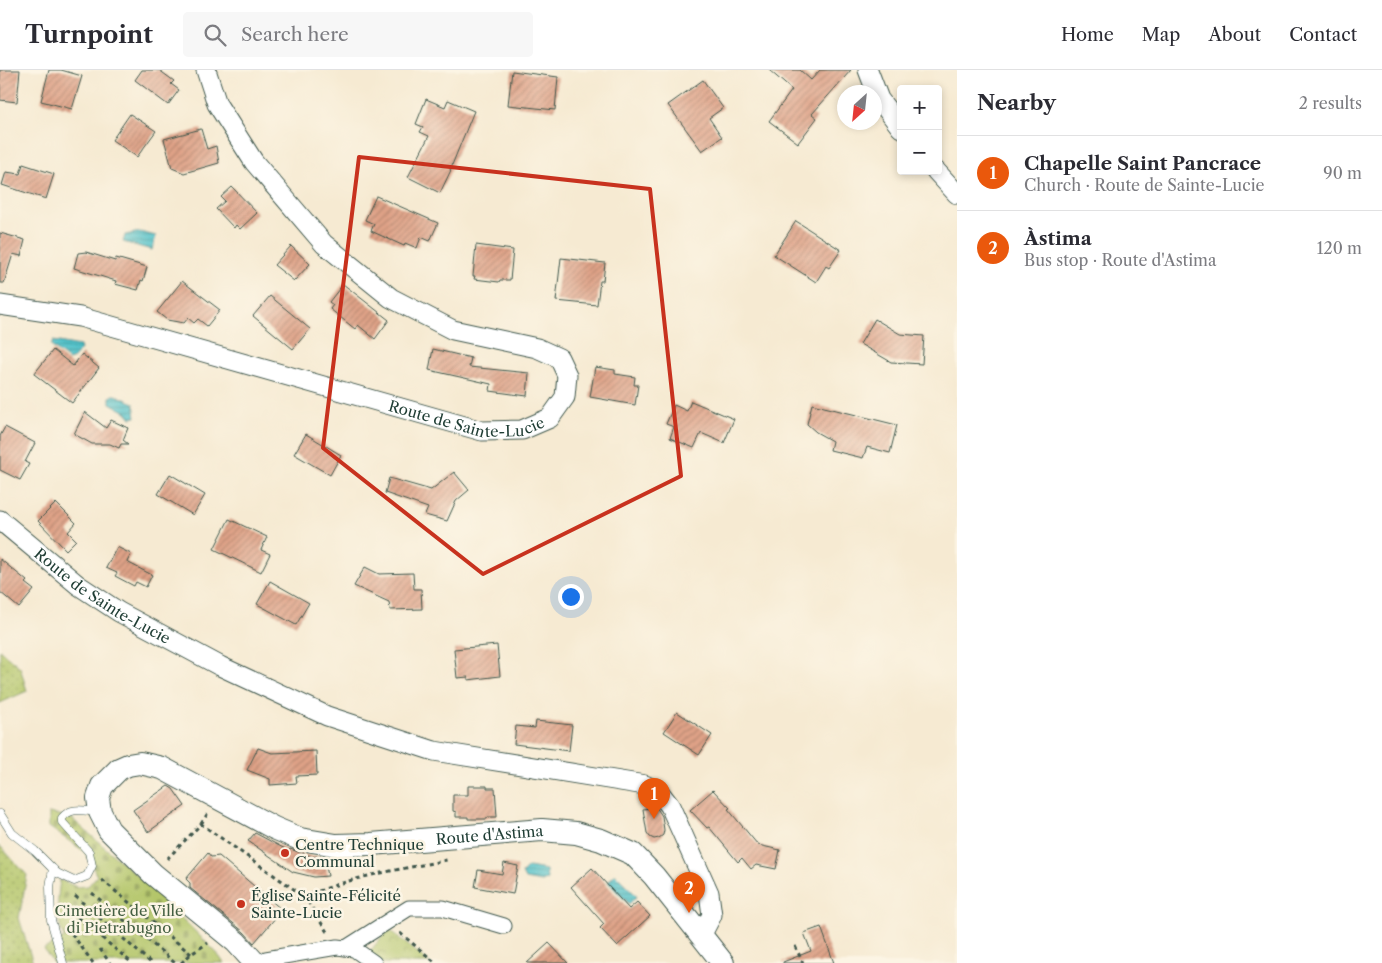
<!DOCTYPE html>
<html lang="en">
<head>
<meta charset="utf-8">
<style>
  body { margin:0; font-family:"Libre Caslon Text",serif; background:#f7f7f7; color:#2b2b33 }
  .controls { position:absolute; right:15px; top:15px; display:grid; overflow:hidden; border-radius:5px; box-shadow:0 2px 8px #0003 }
  .controls button { width:45px; height:45px; display:grid; place-items:center; padding:0; border:0; border-bottom:1px solid #e1e1e2; background:#fff; color:#2b2b33; font:25px sans-serif }
  .compass { position:absolute; left:837px; top:15px; width:45px; height:45px; border-radius:50%; background:#fff; box-shadow:0 2px 8px #0003; rotate:207deg }
  .you { position:absolute; left:570px; top:526px; width:18px; height:18px; margin:-12px; border:4px solid #fff; border-radius:50%; background:#1a73e8; box-shadow:0 0 0 8px #1a73e833 }
  .badge { display:grid; place-items:center; width:32px; height:32px; border-radius:50%; background:#ea580c; color:#fff; font-size:16px; font-weight:700 }
  .pin { position:absolute; translate:-50% -41px; filter:drop-shadow(0 1px 2px #0008) }
  .pin::after { content:''; position:absolute; top:26px; width:18px; height:15px; background:inherit; clip-path:polygon(0 0,100% 0,50% 100%) }
  .list { margin:0; padding:0; list-style:none }
  h2 { display:flex; justify-content:space-between; align-items:center; height:65px; margin:0; padding:0 20px; font-size:21px }
  h2 small { font-size:16px; font-weight:400; color:#7c7c81 }
  .list li { display:grid; grid-template-columns:32px 1fr auto; gap:15px; align-items:center; box-sizing:border-box; height:75px; padding:0 20px; border-top:1px solid #e1e1e2 }
  .list b { display:block; font-size:19px; white-space:nowrap }
  .list p { margin:0; font-size:16px; white-space:nowrap; color:#7c7c81 }
  .list em { font-size:16px; font-style:normal; color:#7c7c81 }
  .icon { flex:none; width:28px; height:28px; fill:none; stroke:currentColor; stroke-width:2; stroke-linecap:round; stroke-linejoin:round }
  .map { position:relative; flex:none; width:957px; height:893px; overflow:hidden }
  header { display:flex; align-items:center; gap:30px; box-sizing:border-box; height:70px; padding:0 25px; background:#fff; border-bottom:1px solid #e1e1e2 }
  header strong { font-size:24px }
  nav { display:flex; gap:28px; margin-inline-start:auto; font-size:18px }
  .search { width:350px; height:45px; background:#f7f7f7; display:flex; align-items:center; gap:12px; box-sizing:border-box; padding:0 18px; border-radius:5px; color:#7c7c81; font-size:19px }
  main { display:flex }
  aside { flex:1; background:#fff }
  .map>svg:first-child { display:block }
  .grass { fill:url(#grass-dots); stroke:#6a824f }
  .cemetery { fill:url(#cemetery-stones); stroke:#6a824f }
  .park { fill:url(#park-crowns); stroke:#6a824f }
  .water { fill:url(#water-rules); stroke:#3a807f }
  .building { fill:url(#building-hatch) }
  .lines { fill:none; stroke-linecap:round; stroke-linejoin:round }
  .service-casing { stroke:#3f574c; stroke-width:9 }
  .minor-casing { stroke:#3f574c; stroke-width:17 }
  .tertiary-casing { stroke:#3f574c; stroke-width:21 }
  .secondary-casing { stroke:#3f574c; stroke-width:24 }
  .path { stroke:#3f574c; stroke-width:3; stroke-dasharray:4 4; stroke-linecap:butt }
  .service { stroke:#fff; stroke-width:8 }
  .minor { stroke:#fff; stroke-width:15 }
  .tertiary { stroke:#fff; stroke-width:19 }
  .secondary { stroke:#fff; stroke-width:22 }
  .marked { fill:none; stroke:#c8321e; stroke-width:4; stroke-linejoin:round }
  .poi-dot { fill:#c8321e; stroke:#fcf5e5; stroke-width:2 }
  .labels { text-anchor:middle; dominant-baseline:central; stroke-width:5; stroke-linejoin:round; paint-order:stroke }
  .street-label { font-size:15px; fill:#1f3d34; stroke:#fcf5e5 }
  .poi-label { font-size:15px; fill:#1f3d34; stroke:#fcf5e5; text-anchor:start }
  .park-label { font-size:15px; fill:#445f42; stroke:#fcf5e5 }
</style>
</head>
<body>
<header>
<strong>Turnpoint</strong>
<div class="search"><svg class="icon" aria-label="search" viewBox="0 0 24 24"><circle cx="10" cy="10" r="6"/><path d="M15 15l6 6"/></svg>Search here</div>
<nav><a>Home</a><a>Map</a><a>About</a><a>Contact</a></nav>
</header>
<main>
<div class="map">
<svg width="957" height="893" viewBox="0 0 957 893">
  <defs>
    <pattern id="grass-dots" width="8" height="8" patternUnits="userSpaceOnUse" patternTransform="scale(1.25)"><rect width="8" height="8" fill="#b4c66a"/><path d="M2 2h.1M6 6h.1" fill="none" stroke="#92a258" stroke-width="1.8" stroke-linecap="round"/></pattern>
    <pattern id="cemetery-stones" width="16" height="16" patternUnits="userSpaceOnUse" patternTransform="scale(1.25)"><rect width="16" height="16" fill="#b4c66a"/><path d="M2 7V4a2 2 0 0 1 4 0v3zM10 15v-3a2 2 0 0 1 4 0v3z" fill="#92a258"/></pattern>
    <pattern id="park-crowns" width="20" height="18" patternUnits="userSpaceOnUse" patternTransform="scale(1.25)"><rect width="20" height="18" fill="#b4c66a"/><path d="M2 6a3 3 0 1 1 6 0M12 15a3 3 0 1 1 6 0" fill="none" stroke="#92a258"/></pattern>
    <pattern id="water-rules" width="6" height="5" patternUnits="userSpaceOnUse" patternTransform="scale(1.25)"><rect width="6" height="5" fill="#54c2ca"/><path d="M0 2.5h6" fill="none" stroke="#459fa5"/></pattern>
    <pattern id="building-hatch" width="6" height="6" patternUnits="userSpaceOnUse" patternTransform="scale(1.25)"><rect width="6" height="6" fill="#dfa287"/><path d="M-1 1l2-2M0 6l6-6M5 7l2-2" fill="none" stroke="#b4856f"/></pattern>
  </defs>
  <rect width="100%" height="100%" fill="#fcf5e5"/>
  <filter id="ink" filterUnits="userSpaceOnUse"><feTurbulence type="fractalNoise" baseFrequency=".02" numOctaves="2"/><feDisplacementMap in="SourceGraphic" scale="10" xChannelSelector="R" yChannelSelector="G"/><feConvolveMatrix kernelMatrix="1 2 1 2 8 2 1 2 1" color-interpolation-filters="sRGB"/></filter>
  <filter id="wash" filterUnits="userSpaceOnUse"><feTurbulence type="fractalNoise" baseFrequency=".0096" numOctaves="4" result="noise"/><feDisplacementMap in="SourceGraphic" scale="20" xChannelSelector="R" yChannelSelector="G"/><feGaussianBlur stdDeviation="1.12" result="paint"/><feColorMatrix in="noise" values="0 0 0 0 0 0 0 0 0 0 0 0 0 0 0 0 0 1.4 0 .05"/><feComposite in="paint" operator="in"/></filter>
  <g filter="url(#wash)">
    <rect width="100%" height="100%" fill="#f6ead2"/>
    <g class="grass">
      <path d="M 0,580 L 20,597 L 27,621 L 0,633 Z"/>
      <path d="M 0,776 L 27,805 L 19,848 L 33,893 L 0,893 Z"/>
    </g>
    <path class="cemetery" d="M 49,743 L 71,748 L 149,816 L 216,882 L 224,893 L 53,893 L 44,879 L 64,868 C 56,849 57,830 60,810 L 77,817 L 88,816 L 97,806 L 85,782 L 49,757 Z"/>
    <path class="park" d="M 388,859 L 430,893 L 380,893 L 368,884 Z"/>
    <g class="water">
      <path d="M 140,162 L 156,166 L 152,180 L 123,172 L 125,165 Z"/>
      <path d="M 53,271 L 80,276 L 81,279 L 74,288 L 69,290 L 51,276 Z"/>
      <path d="M 113,325 L 116,325 L 134,333 L 136,347 L 131,348 L 126,342 L 110,333 L 110,327 Z"/>
      <path d="M 528,797 L 546,800 L 547,809 L 541,812 L 525,809 L 522,803 Z"/>
      <path d="M 615,804 L 637,826 L 629,834 L 608,812 Z"/>
    </g>
    <g id="blocks">
      <g class="building">
        <path d="M 0,0 L 20,0 L 17,32 L 0,30 Z"/>
        <path d="M 49,0 L 61,0 L 82,6 L 72,39 L 41,31 Z"/>
        <path d="M 142,0 L 159,0 L 174,11 L 171,14 L 179,20 L 168,35 L 135,10 Z"/>
        <path d="M 769,0 L 800,0 L 811,10 L 820,0 L 851,0 L 812,44 L 817,48 L 798,73 L 769,51 L 792,20 Z"/>
        <path d="M 512,1 L 558,7 L 555,40 L 508,35 Z"/>
        <path d="M 703,10 L 723,38 L 709,48 L 722,67 L 702,81 L 668,35 Z"/>
        <path d="M 426,29 L 445,37 L 448,30 L 474,41 L 450,100 L 451,100 L 440,123 L 408,107 L 429,66 L 420,62 L 423,57 L 416,54 Z"/>
        <path d="M 130,44 L 156,61 L 137,87 L 112,70 Z"/>
        <path d="M 201,59 L 207,79 L 216,76 L 219,93 L 184,103 L 172,98 L 164,69 Z"/>
        <path d="M 23,94 L 54,104 L 46,129 L 2,115 L 6,102 L 20,104 Z"/>
        <path d="M 232,117 L 257,143 L 240,159 L 236,155 L 234,158 L 216,139 L 225,131 L 221,127 Z"/>
        <path d="M 376,126 L 438,153 L 430,171 L 421,167 L 417,178 L 405,173 L 404,176 L 371,161 L 374,154 L 365,150 Z"/>
        <path d="M 796,151 L 841,180 L 829,198 L 826,196 L 816,212 L 774,185 Z"/>
        <path d="M 0,163 L 25,170 L 21,186 L 13,184 L 4,213 L 0,213 Z"/>
        <path d="M 476,175 L 513,180 L 510,210 L 500,210 L 499,212 L 474,209 L 475,206 L 473,206 Z"/>
        <path d="M 291,176 L 310,194 L 294,211 L 274,195 Z"/>
        <path d="M 86,182 L 115,191 L 116,188 L 147,197 L 143,211 L 141,210 L 138,220 L 115,214 L 116,211 L 74,198 L 78,183 Z"/>
        <path d="M 561,188 L 605,193 L 603,211 L 600,211 L 597,235 L 556,231 Z"/>
        <path d="M 182,211 L 220,240 L 207,256 L 198,249 L 194,253 L 188,248 L 184,253 L 167,250 L 157,242 Z"/>
        <path d="M 343,214 L 389,250 L 375,269 L 358,255 L 355,259 L 330,239 L 333,235 L 329,232 Z"/>
        <path d="M 270,226 L 310,259 L 293,279 L 253,246 Z"/>
        <path d="M 875,249 L 900,264 L 924,266 L 922,294 L 891,292 L 860,274 Z"/>
        <path d="M 433,279 L 471,288 L 469,297 L 529,303 L 527,326 L 490,321 L 491,314 L 429,300 Z"/>
        <path d="M 53,280 L 73,296 L 82,284 L 99,298 L 72,333 L 34,304 Z"/>
        <path d="M 595,297 L 615,300 L 615,304 L 635,307 L 634,315 L 638,315 L 635,335 L 590,327 Z"/>
        <path d="M 691,331 L 734,349 L 724,373 L 701,363 L 694,378 L 670,368 L 674,357 L 666,354 L 674,335 L 687,341 Z"/>
        <path d="M 812,334 L 897,355 L 890,383 L 867,377 L 863,388 L 830,380 L 832,371 L 816,362 L 807,354 Z"/>
        <path d="M 85,342 L 106,358 L 111,350 L 128,358 L 123,370 L 128,374 L 121,374 L 119,378 L 110,374 L 92,374 L 74,364 Z"/>
        <path d="M 5,357 L 35,373 L 25,392 L 29,394 L 20,410 L 0,400 L 0,366 Z"/>
        <path d="M 306,364 L 341,385 L 330,405 L 294,384 Z"/>
        <path d="M 454,402 L 469,420 L 456,431 L 447,451 L 425,445 L 428,438 L 385,423 L 389,408 L 431,420 Z"/>
        <path d="M 170,404 L 205,425 L 193,445 L 158,424 Z"/>
        <path d="M 56,433 L 76,453 L 68,462 L 76,470 L 66,480 L 38,451 Z"/>
        <path d="M 229,449 L 267,467 L 261,480 L 270,484 L 261,502 L 214,479 Z"/>
        <path d="M 117,477 L 131,484 L 127,492 L 152,505 L 146,517 L 136,512 L 134,516 L 115,506 L 117,503 L 106,498 Z"/>
        <path d="M 0,489 L 27,511 L 25,513 L 34,520 L 19,538 L 0,522 Z"/>
        <path d="M 365,497 L 379,504 L 413,503 L 414,519 L 421,519 L 422,539 L 390,540 L 389,532 L 354,516 Z"/>
        <path d="M 270,511 L 309,533 L 296,555 L 257,534 Z"/>
        <path d="M 497,575 L 500,606 L 468,610 L 468,607 L 457,608 L 454,579 Z"/>
        <path d="M 677,642 L 712,665 L 699,685 L 664,662 Z"/>
        <path d="M 536,651 L 572,655 L 569,681 L 514,674 L 516,656 L 535,658 Z"/>
        <path d="M 258,678 L 272,683 L 316,681 L 317,705 L 296,706 L 297,713 L 270,715 L 270,709 L 247,700 Z"/>
        <path d="M 168,716 L 173,719 L 185,736 L 148,762 L 133,740 Z"/>
        <path d="M 468,716 L 487,716 L 487,718 L 495,718 L 497,747 L 488,747 L 487,749 L 468,749 L 468,747 L 456,747 L 456,742 L 453,741 L 453,725 L 468,725 Z"/>
        <path d="M 713,720 L 730,738 L 728,739 L 758,775 L 780,780 L 776,799 L 756,795 L 751,799 L 742,788 L 738,792 L 709,757 L 707,758 L 690,740 Z"/>
        <path d="M 656,737 L 662,746 L 664,760 L 663,765 L 659,768 L 654,769 L 650,767 L 647,763 L 643,739 Z"/>
        <path d="M 255,763 L 289,781 L 290,779 L 313,787 L 324,786 L 328,806 L 314,807 L 293,802 L 248,771 Z"/>
        <path d="M 208,783 L 211,787 L 219,786 L 282,840 L 254,873 L 244,862 L 190,818 L 190,813 L 186,809 Z"/>
        <path d="M 504,793 L 518,796 L 513,824 L 475,817 L 478,800 L 502,804 Z"/>
        <path d="M 592,798 L 629,839 L 637,832 L 650,846 L 617,876 L 600,858 L 604,854 L 571,817 Z"/>
        <path d="M 821,857 L 834,893 L 783,893 L 783,892 L 811,881 L 804,863 Z"/>
        <path d="M 549,873 L 568,893 L 527,893 Z"/>
      </g>
    </g>
  </g>
  <g filter="url(#ink)">
    <use href="#blocks" fill-opacity="0" stroke="#3f574c" stroke-width="1"/>
    <g class="lines">
      <defs>
        <g id="service">
          <path d="M 0,744 L 12,763 L 35,781 L 57,803 L 74,811 L 87,806 L 92,796 L 89,782 L 62,752 L 62,748 C 71,736 85,741 98,742"/>
          <path d="M 53,799 L 50,817 L 51,850 L 63,893"/>
        </g>
        <g id="minor">
          <path d="M 346,878 L 409,838 L 443,838 L 504,856"/>
          <path d="M 260,893 L 266,889 L 337,877 L 354,879 L 374,893"/>
        </g>
        <g id="tertiary">
          <path d="M 868,0 L 879,29 L 901,58"/>
          <path d="M 936,101 L 957,124"/>
          <path id="s1" d="M 0,235 L 80,247 L 482,361 L 522,360 L 550,348 L 565,327 L 567,305 L 559,288 L 537,278 L 453,260 L 391,228 L 324,174 L 254,92 L 217,34 L 206,0"/>
          <path id="s2" d="M 0,450 L 78,515 L 119,542 L 220,596 L 327,646 L 434,681 L 645,715 L 660,723 L 670,736 L 709,823 L 712,845 L 701,866"/>
        </g>
        <g id="secondary">
          <path id="s3" d="M 255,893 L 236,872 L 153,804 L 109,760 L 100,742 L 98,728 L 102,716 L 119,699 L 128,695 L 140,693 L 162,698 L 274,758 L 300,769 L 336,775 L 371,774 L 542,760 L 576,763 L 601,770 L 633,784 L 654,806 L 723,893"/>
        </g>
      </defs>
      <use href="#service" class="service-casing"/>
      <use href="#minor" class="minor-casing"/>
      <use href="#tertiary" class="tertiary-casing"/>
      <use href="#secondary" class="secondary-casing"/>
      <g class="path">
        <path d="M 201,754 L 208,743"/>
        <path d="M 167,789 L 201,754 L 305,827"/>
        <path d="M 102,810 L 191,884"/>
        <path d="M 92,823 L 175,893"/>
        <path d="M 75,826 L 151,893"/>
        <path d="M 65,837 L 132,893"/>
        <path d="M 327,862 L 305,827 C 351,806 398,800 447,790"/>
        <path d="M 400,863 L 436,893"/>
        <path d="M 72,864 L 93,893"/>
        <path d="M 795,876 L 803,893"/>
        <path d="M 100,879 L 110,893"/>
        <path d="M 181,893 L 191,884 L 208,873"/>
      </g>
      <use href="#service" class="service"/>
      <use href="#minor" class="minor"/>
      <use href="#tertiary" class="tertiary"/>
      <use href="#secondary" class="secondary"/>
    </g>
  </g>
  <path class="marked" d="M 359,87 L 650,119 L 681,406 L 483,504 L 323,378 Z"/>
  <g class="poi-dot">
    <circle cx="285" cy="783" r="5"/>
    <circle cx="241" cy="834" r="5"/>
  </g>
  <g class="labels">
    <g class="street-label">
      <text stroke="none"><textPath href="#s1" startOffset="482">Route de Sainte-Lucie</textPath></text>
      <text stroke="none"><textPath href="#s2" startOffset="128">Route de Sainte-Lucie</textPath></text>
      <text stroke="none"><textPath href="#s3" startOffset="659">Route d'Astima</textPath></text>
    </g>
    <g class="poi-label">
      <text x="295" y="774">Centre Technique<tspan x="295" dy="17">Communal</tspan></text>
      <text x="251" y="825">Église Sainte-Félicité<tspan x="251" dy="17">Sainte-Lucie</tspan></text>
    </g>
    <g class="park-label">
      <text x="119" y="840">Cimetière de Ville<tspan x="119" dy="17">di Pietrabugno</tspan></text>
    </g>
  </g>
</svg>
<div class="controls">
<button>+</button>
<button>−</button>
</div>
<svg class="compass" viewBox="-18 -18 36 36"><path d="M0-13l5 13h-10z" fill="#e53935"/><path d="M0 13l5-13h-10z" fill="#7c7c81"/></svg>
<div class="you"></div>
<div class="pin badge" style="left:654px;top:749px">1</div>
<div class="pin badge" style="left:689px;top:843px">2</div>
</div>
<aside>
<h2>Nearby<small>2 results</small></h2>
<ul class="list">
<li><span class="badge">1</span><div><b>Chapelle Saint Pancrace</b><p>Church · Route de Sainte-Lucie</p></div><em>90 m</em></li>
<li><span class="badge">2</span><div><b>Àstima</b><p>Bus stop · Route d'Astima</p></div><em>120 m</em></li>
</ul>
</aside>
</main>
</body>
</html>
